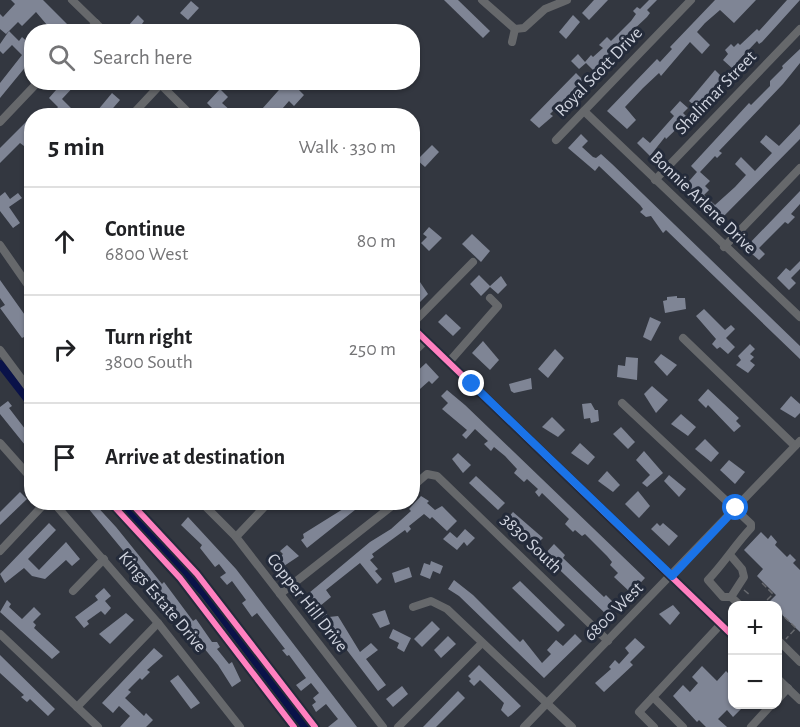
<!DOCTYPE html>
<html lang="en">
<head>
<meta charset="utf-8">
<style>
  body { margin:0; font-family:"Alegreya Sans",sans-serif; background:#f2f2f2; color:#202124 }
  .controls { position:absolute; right:18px; bottom:18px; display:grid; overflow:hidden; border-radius:12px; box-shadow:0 2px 4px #0004 }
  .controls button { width:54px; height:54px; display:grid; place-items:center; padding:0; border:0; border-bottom:2px solid #e0e0e0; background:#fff; color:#202124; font:30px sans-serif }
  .stop { position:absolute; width:18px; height:18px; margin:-14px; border:4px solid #1a73e8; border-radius:50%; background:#fff }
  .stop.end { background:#1a73e8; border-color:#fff; box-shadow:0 2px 6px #0008 }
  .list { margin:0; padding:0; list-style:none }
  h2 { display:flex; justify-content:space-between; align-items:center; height:78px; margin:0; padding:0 24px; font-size:26px }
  h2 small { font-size:20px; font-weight:400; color:#757577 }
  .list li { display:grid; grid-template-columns:39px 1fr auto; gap:18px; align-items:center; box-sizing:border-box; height:108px; padding:0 24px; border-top:2px solid #e0e0e0 }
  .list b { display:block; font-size:22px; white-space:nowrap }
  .list p { margin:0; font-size:20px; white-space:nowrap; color:#757577 }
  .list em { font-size:20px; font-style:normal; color:#757577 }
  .icon { flex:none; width:33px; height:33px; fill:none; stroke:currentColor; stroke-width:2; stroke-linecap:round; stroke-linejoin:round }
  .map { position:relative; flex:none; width:800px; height:727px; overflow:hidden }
  .search { position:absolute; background:#fff; box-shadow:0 2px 4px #0004; left:24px; top:24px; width:396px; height:66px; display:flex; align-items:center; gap:15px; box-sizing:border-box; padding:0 21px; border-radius:24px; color:#757577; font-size:22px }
  .panel { position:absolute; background:#fff; box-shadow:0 2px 4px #0004; left:24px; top:108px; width:396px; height:402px; border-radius:24px }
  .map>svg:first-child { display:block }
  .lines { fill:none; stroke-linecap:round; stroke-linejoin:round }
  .canal { stroke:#0a1249; stroke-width:8 }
  .building { fill:#7f8595 }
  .path { stroke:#67696e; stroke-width:1.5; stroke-dasharray:6 3; stroke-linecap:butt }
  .minor { stroke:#66686b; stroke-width:8 }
  .cycleway-casing { stroke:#242b3a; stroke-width:10 }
  .cycleway { stroke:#ff80c0; stroke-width:6 }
  .route { stroke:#1a73e8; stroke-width:8 }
  .labels { text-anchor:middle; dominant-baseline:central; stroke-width:6; stroke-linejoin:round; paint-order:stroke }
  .street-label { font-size:18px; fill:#d0d4df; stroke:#242b3a }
</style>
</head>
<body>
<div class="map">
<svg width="800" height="727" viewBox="0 0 800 727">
  <rect width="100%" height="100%" fill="#333740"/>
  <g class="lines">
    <g class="canal">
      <path d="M 0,364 L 32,405"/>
      <path d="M 120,502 L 204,593 L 305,727"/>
    </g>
  </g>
  <g class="building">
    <path d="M 11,0 L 43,0 L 68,25 L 62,32 L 53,32 L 36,12 L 22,26 L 18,22 L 6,34 L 0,29 L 0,14 L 3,17 L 15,4 Z"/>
    <path d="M 444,0 L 458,0 L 490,31 L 483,38 Z"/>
    <path d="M 594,0 L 608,0 L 589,20 L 582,13 Z"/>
    <path d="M 649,0 L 657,0 L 647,10 L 650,13 L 647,17 L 612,50 L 595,72 L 586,63 L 579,69 L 571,61 L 578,54 L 585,62 L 591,55 L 593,57 L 603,48 L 599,45 L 607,37 L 611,41 L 631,21 L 636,14 L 633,11 L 637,7 L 640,9 Z"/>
    <path d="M 715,0 L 756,0 L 734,23 L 720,10 L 705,23 L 697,32 L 710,45 L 702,54 L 690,42 L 661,76 L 659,73 L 643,88 L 625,107 L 636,120 L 627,129 L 607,111 L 657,59 L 660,62 L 672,49 L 670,47 Z"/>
    <path d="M 787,0 L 800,0 L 762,42 L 759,44 L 757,41 L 738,61 L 739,62 L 733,69 L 723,60 L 728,54 L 725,50 L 731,44 L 734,47 L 738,43 L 740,45 L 757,29 L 759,31 Z"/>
    <path d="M 191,1 L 199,8 L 188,20 L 180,13 Z"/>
    <path d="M 138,15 L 144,21 L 142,24 L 150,32 L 133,32 L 128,26 Z"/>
    <path d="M 573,15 L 580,22 L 566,39 L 559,32 Z"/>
    <path d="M 9,31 L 19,41 L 22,37 L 32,46 L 32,59 L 0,98 L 0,83 L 22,55 L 12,45 L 3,54 L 0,51 L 0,44 Z"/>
    <path d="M 800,49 L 800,63 L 783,84 L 719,151 L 722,153 L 717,158 L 715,156 L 700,172 L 710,181 L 705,186 L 709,190 L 704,195 L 715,205 L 735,187 L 746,175 L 735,164 L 741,157 L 755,171 L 772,153 L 760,142 L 766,135 L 779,146 L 800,124 L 800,139 L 718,222 L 706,207 L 683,188 L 697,172 L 691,166 L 749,103 L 751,105 L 770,86 L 770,81 L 783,68 L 782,66 Z"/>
    <path d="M 715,70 L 723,78 L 696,107 L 689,101 Z"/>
    <path d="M 576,73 L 586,83 L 576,92 L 574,90 L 550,114 L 553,116 L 539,128 L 530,120 Z"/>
    <path d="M 63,82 L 78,82 L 62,99 L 74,111 L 77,108 L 85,116 L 51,116 L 58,107 L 49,98 Z"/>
    <path d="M 286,82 L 291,82 L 304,95 L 294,106 L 289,101 L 276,116 L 269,116 L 262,109 Z"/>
    <path d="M 220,89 L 228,97 L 222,103 L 232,112 L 229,116 L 220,116 L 207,103 Z"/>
    <path d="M 112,93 L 120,100 L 114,107 L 106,116 L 93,116 Z"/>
    <path d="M 680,101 L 688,108 L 683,113 L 688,118 L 666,139 L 665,137 L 650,156 L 637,143 L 643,137 L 650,143 L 674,116 L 670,112 Z"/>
    <path d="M 32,116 L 32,131 L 27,136 L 29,140 L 24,146 L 20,143 L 0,163 L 0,148 Z"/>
    <path d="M 581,134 L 588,141 L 582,147 L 593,157 L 596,158 L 601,154 L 612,164 L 800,346 L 800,359 L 666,230 L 663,233 L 651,216 L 646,217 L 640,212 L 643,209 L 640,205 L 599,166 L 595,171 L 568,148 Z"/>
    <path d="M 432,145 L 439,152 L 425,167 L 417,160 Z"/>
    <path d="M 800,191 L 800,204 L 791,214 L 795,217 L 788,224 L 785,222 L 759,248 L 765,254 L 759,260 L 745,248 Z"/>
    <path d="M 5,192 L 10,199 L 18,193 L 22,198 L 9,207 L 20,223 L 13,228 L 0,211 L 0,196 Z"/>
    <path d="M 429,227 L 442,238 L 429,251 L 421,243 L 427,237 L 423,234 Z"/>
    <path d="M 472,234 L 490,251 L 481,262 L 462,244 Z"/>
    <path d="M 800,261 L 800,269 L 791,278 L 796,283 L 789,290 L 777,278 L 786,268 L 790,271 Z"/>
    <path d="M 479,275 L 490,286 L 501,276 L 507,285 L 498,294 L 490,287 L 481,296 L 470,284 Z"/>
    <path d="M 412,279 L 418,285 L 420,282 L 428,294 L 419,303 L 412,296 Z"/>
    <path d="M 0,280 L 32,325 L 32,343 L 26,336 L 22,338 L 0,308 L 5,305 L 0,298 Z"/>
    <path d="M 677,296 L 677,298 L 685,298 L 686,309 L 665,313 L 663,301 L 667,300 L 667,297 Z"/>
    <path d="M 704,309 L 725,330 L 731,325 L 735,329 L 726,338 L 735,347 L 728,354 L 720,347 L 717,349 L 712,344 L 716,339 L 696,316 Z"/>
    <path d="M 446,314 L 461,328 L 453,336 L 438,322 Z"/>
    <path d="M 650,317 L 661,322 L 651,341 L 643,337 Z"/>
    <path d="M 483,341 L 499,360 L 490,370 L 472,353 Z"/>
    <path d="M 750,344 L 755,349 L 750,354 L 754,357 L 750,361 L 755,365 L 748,373 L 736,365 L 741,360 L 738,356 Z"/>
    <path d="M 555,349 L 564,358 L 548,378 L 538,369 Z"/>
    <path d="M 661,354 L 677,365 L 667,376 L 654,362 Z"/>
    <path d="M 626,357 L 638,358 L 637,380 L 617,377 L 618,365 L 625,366 Z"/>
    <path d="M 426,363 L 439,377 L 432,384 L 429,381 L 412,396 L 412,376 Z"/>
    <path d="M 531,378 L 532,389 L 514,393 L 511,391 L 509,384 Z"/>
    <path d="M 652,386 L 668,400 L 656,413 L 644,394 Z"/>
    <path d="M 708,389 L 739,418 L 736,421 L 741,426 L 734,432 L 708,405 L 706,408 L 698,400 Z"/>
    <path d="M 447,390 L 465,405 L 645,578 L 631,593 L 614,577 L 618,573 L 610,565 L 612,562 L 607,556 L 585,534 L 582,536 L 575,530 L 573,532 L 565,524 L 569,519 L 542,493 L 539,497 L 535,492 L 538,489 L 527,479 L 524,482 L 514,473 L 517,469 L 505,456 L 494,447 L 491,451 L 484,444 L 488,441 L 475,429 L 466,439 L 462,435 L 467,430 L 442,409 L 448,403 L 441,396 Z"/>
    <path d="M 791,396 L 800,404 L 800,413 L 795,418 L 780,409 Z"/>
    <path d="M 8,401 L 12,406 L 9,408 L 32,438 L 25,445 L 0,414 L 0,407 Z"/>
    <path d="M 591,403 L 595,410 L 598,410 L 599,421 L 591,423 L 590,418 L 584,419 L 582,404 Z"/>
    <path d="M 681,414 L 696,427 L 688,436 L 671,424 Z"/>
    <path d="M 552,417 L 565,430 L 558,437 L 542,427 Z"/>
    <path d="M 621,427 L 635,442 L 628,449 L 613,434 Z"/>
    <path d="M 705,439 L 719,453 L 711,462 L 695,449 Z"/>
    <path d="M 580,443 L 595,457 L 588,465 L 571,453 Z"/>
    <path d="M 644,451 L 663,473 L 647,487 L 642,483 L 650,475 L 636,460 Z"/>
    <path d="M 458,453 L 471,465 L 463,473 L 452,459 Z"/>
    <path d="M 729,460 L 745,472 L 735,484 L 720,470 Z"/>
    <path d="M 607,471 L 620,485 L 613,492 L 598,481 Z"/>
    <path d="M 669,475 L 686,489 L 679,497 L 664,481 Z"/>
    <path d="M 476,476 L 505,503 L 498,510 L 469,483 Z"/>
    <path d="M 638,491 L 650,506 L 639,518 L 625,504 Z"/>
    <path d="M 20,492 L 27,499 L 0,525 L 0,512 Z"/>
    <path d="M 421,496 L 429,501 L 427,503 L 435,510 L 442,506 L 457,521 L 447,531 L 432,517 L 430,519 L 424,514 L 409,526 L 411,529 L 407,533 L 405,530 L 372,554 L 374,557 L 370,560 L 378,569 L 375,571 L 382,579 L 377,584 L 360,563 L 326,590 L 331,597 L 320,606 L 329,617 L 338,616 L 360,652 L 371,643 L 378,650 L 366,659 L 386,685 L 378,691 L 321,616 L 303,598 L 370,542 L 391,529 L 411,511 L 409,509 Z"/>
    <path d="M 83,502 L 93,502 L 116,527 L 162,584 L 164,582 L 193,621 L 196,619 L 212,642 L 217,642 L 220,647 L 217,649 L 229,664 L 232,662 L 241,681 L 232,687 L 218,665 Z"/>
    <path d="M 338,502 L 365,502 L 307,548 L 301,540 L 304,538 L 303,534 L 343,509 Z"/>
    <path d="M 513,512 L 543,538 L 535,546 L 506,520 Z"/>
    <path d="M 188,517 L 236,569 L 357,727 L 328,727 L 338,719 L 326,704 L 316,712 L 312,705 L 316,702 L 313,698 L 319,693 L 311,683 L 301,691 L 296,685 L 306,678 L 289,655 L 287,656 L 282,650 L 285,649 L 257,613 L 252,617 L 242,603 L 246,600 L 232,581 L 227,585 L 220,577 L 226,573 L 219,564 L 215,567 L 200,548 L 202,545 L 181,525 Z"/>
    <path d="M 49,523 L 56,530 L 28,559 L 39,570 L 66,542 L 80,559 L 72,566 L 66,560 L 45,579 L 32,576 L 24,568 L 5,583 L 0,574 Z"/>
    <path d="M 657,523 L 660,526 L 663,523 L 678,536 L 669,546 L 651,529 Z"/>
    <path d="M 465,529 L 475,538 L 467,546 L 464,542 L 457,550 L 443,539 L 450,532 L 457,538 Z"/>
    <path d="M 761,532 L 768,539 L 771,535 L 777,542 L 775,545 L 787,557 L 790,554 L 796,560 L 793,563 L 800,570 L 800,632 L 777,610 L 777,606 L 769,602 L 776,595 L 757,576 L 763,569 L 744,550 Z"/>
    <path d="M 554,544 L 565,555 L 563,558 L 604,597 L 606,595 L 612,601 L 609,604 L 615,609 L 608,616 L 544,555 Z"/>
    <path d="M 287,545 L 299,556 L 281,568 L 275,561 L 283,554 L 280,551 Z"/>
    <path d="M 431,561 L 443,566 L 440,574 L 433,571 L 430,579 L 420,575 L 424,563 L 430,565 Z"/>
    <path d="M 409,567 L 412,577 L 395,583 L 392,573 Z"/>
    <path d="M 454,580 L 473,595 L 520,642 L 523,639 L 542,663 L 551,654 L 547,650 L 556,640 L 563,646 L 575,634 L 582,641 L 544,678 L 459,596 L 448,589 Z"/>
    <path d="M 520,581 L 565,625 L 558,632 L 512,588 Z"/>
    <path d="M 104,588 L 111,596 L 105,601 L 111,608 L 105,615 L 101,611 L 87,621 L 89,624 L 84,628 L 75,617 L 98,600 L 95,596 Z"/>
    <path d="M 7,600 L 11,604 L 9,607 L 22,619 L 34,607 L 41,614 L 33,622 L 36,625 L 34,628 L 60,652 L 52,659 L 0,612 Z"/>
    <path d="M 673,605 L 680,613 L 670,625 L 659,614 Z"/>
    <path d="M 385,610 L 390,624 L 380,628 L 372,614 Z"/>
    <path d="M 126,613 L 134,620 L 110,644 L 99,634 Z"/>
    <path d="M 432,621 L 440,629 L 422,647 L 414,639 Z"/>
    <path d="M 393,629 L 411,638 L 404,652 L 397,648 L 399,643 L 389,638 Z"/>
    <path d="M 448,636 L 456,644 L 441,658 L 434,650 Z"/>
    <path d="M 635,638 L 645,647 L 630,662 L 633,665 L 604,692 L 595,683 L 611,669 L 609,667 L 615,660 L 619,664 L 629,653 L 625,648 Z"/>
    <path d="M 154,648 L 163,656 L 147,670 L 150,672 L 142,680 L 140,678 L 128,690 L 131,692 L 125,698 L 144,716 L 146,713 L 153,720 L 146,727 L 120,727 L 130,716 L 119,706 L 113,713 L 102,703 Z"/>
    <path d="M 0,655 L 55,709 L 48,716 L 30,699 L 27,702 L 21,697 L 24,695 L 0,673 Z"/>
    <path d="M 479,665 L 521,706 L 511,715 L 508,717 L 501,710 L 504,703 L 480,680 L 474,686 L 469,681 L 471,679 L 468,676 Z"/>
    <path d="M 702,666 L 717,681 L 726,671 L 732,677 L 732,688 L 728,692 L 732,696 L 732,705 L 745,705 L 733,717 L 727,710 L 718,719 L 727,727 L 706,727 L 699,720 L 697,722 L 673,696 L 683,685 L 690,692 L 698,683 L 692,677 Z"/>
    <path d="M 178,675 L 200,703 L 191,709 L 170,681 Z"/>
    <path d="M 402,686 L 408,694 L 393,707 L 386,699 Z"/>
    <path d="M 458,691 L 465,698 L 436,727 L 423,727 Z"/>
  </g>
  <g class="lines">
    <g class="path">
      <path d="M 762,583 L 773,594 L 767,600 L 772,606"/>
      <path d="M 744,590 L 750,595"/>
      <path d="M 778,611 L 796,628 L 786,639"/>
    </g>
    <g class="minor">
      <path d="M 72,0 L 105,32"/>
      <path d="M 482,0 L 515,29"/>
      <path d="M 515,29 L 524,28 L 545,9 L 567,0"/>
      <path d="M 87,32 L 96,23"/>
      <path d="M 512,42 L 515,29"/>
      <path d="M 158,82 L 192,116"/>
      <path d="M 584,111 L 800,317"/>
      <path d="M 131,116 L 160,85"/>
      <path d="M 0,122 L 38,82"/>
      <path d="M 556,140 L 691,0"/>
      <path d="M 655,180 L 800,29"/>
      <path d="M 0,245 L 32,291"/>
      <path d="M 724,247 L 800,168"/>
      <path d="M 412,324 L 473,262"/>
      <path d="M 412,327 L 732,635"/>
      <path d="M 683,338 L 795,446"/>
      <path d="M 0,350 L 32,393"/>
      <path d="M 412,354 L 426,340"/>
      <path d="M 449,362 L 498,306 L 490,298"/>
      <path d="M 622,403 L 751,524 L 751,528 C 735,545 725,562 708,580 L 723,597 L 731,597 L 741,606"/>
      <path d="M 0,443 L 32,479"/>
      <path d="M 412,487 L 427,474 L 437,476 L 608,641"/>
      <path d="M 53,502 L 158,623 L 240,727"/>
      <path d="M 130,502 L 197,574 L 315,727"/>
      <path d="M 201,502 L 236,537 L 383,727"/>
      <path d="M 236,537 L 269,502"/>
      <path d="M 0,551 L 46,502"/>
      <path d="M 731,556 L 742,569 L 744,577 L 731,597"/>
      <path d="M 73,591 L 104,559"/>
      <path d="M 280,594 L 397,502"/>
      <path d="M 413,607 L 431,601 L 447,609 L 572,727"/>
      <path d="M 0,634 L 98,727"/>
      <path d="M 778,640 L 800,662"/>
      <path d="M 778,679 L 800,700"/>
      <path d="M 653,697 L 639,712 L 654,727"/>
      <path d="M 778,699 L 788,688"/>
      <path d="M 77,707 L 158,623"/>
      <path d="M 398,727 L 482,643"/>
      <path d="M 524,727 L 800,441"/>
      <path d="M 683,727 L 653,697 L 721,624"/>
      <path d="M 751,727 L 772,704"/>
    </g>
    <defs>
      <g id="cycleway">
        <path d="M 412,327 L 732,635"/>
        <path d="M 110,502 L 180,578 L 294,727"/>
        <path d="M 130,502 L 197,574 L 315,727"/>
      </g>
    </defs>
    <use href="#cycleway" class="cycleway-casing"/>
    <use href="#cycleway" class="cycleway"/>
  </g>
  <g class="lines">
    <path class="route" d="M 472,384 L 672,576 L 736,508"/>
  </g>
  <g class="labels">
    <g class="street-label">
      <text transform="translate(599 72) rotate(-46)">Royal Scott Drive</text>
      <text transform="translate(716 93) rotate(-46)">Shalimar Street</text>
      <text transform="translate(703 203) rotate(44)">Bonnie Arlene Drive</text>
      <text transform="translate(531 544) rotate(44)">3830 South</text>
      <text transform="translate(162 602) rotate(50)">Kings Estate Drive</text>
      <text transform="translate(307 603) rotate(52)">Copper Hill Drive</text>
      <text transform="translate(614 612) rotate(-45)">6800 West</text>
    </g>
  </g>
</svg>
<div class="controls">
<button>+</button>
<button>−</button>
</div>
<div class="stop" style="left:736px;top:508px"></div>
<div class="stop end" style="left:472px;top:384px"></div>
<div class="search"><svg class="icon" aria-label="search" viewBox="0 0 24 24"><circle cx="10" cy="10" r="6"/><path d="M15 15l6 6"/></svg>Search here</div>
<section class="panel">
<h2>5 min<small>Walk · 330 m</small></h2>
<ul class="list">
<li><svg class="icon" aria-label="ahead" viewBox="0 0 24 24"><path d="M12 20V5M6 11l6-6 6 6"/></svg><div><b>Continue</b><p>6800 West</p></div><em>80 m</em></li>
<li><svg class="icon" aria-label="right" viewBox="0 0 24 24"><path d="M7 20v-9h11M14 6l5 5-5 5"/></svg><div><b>Turn right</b><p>3800 South</p></div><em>250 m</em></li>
<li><svg class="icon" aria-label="arrive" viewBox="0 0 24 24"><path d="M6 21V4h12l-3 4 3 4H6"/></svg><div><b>Arrive at destination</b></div></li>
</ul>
</section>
</div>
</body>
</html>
